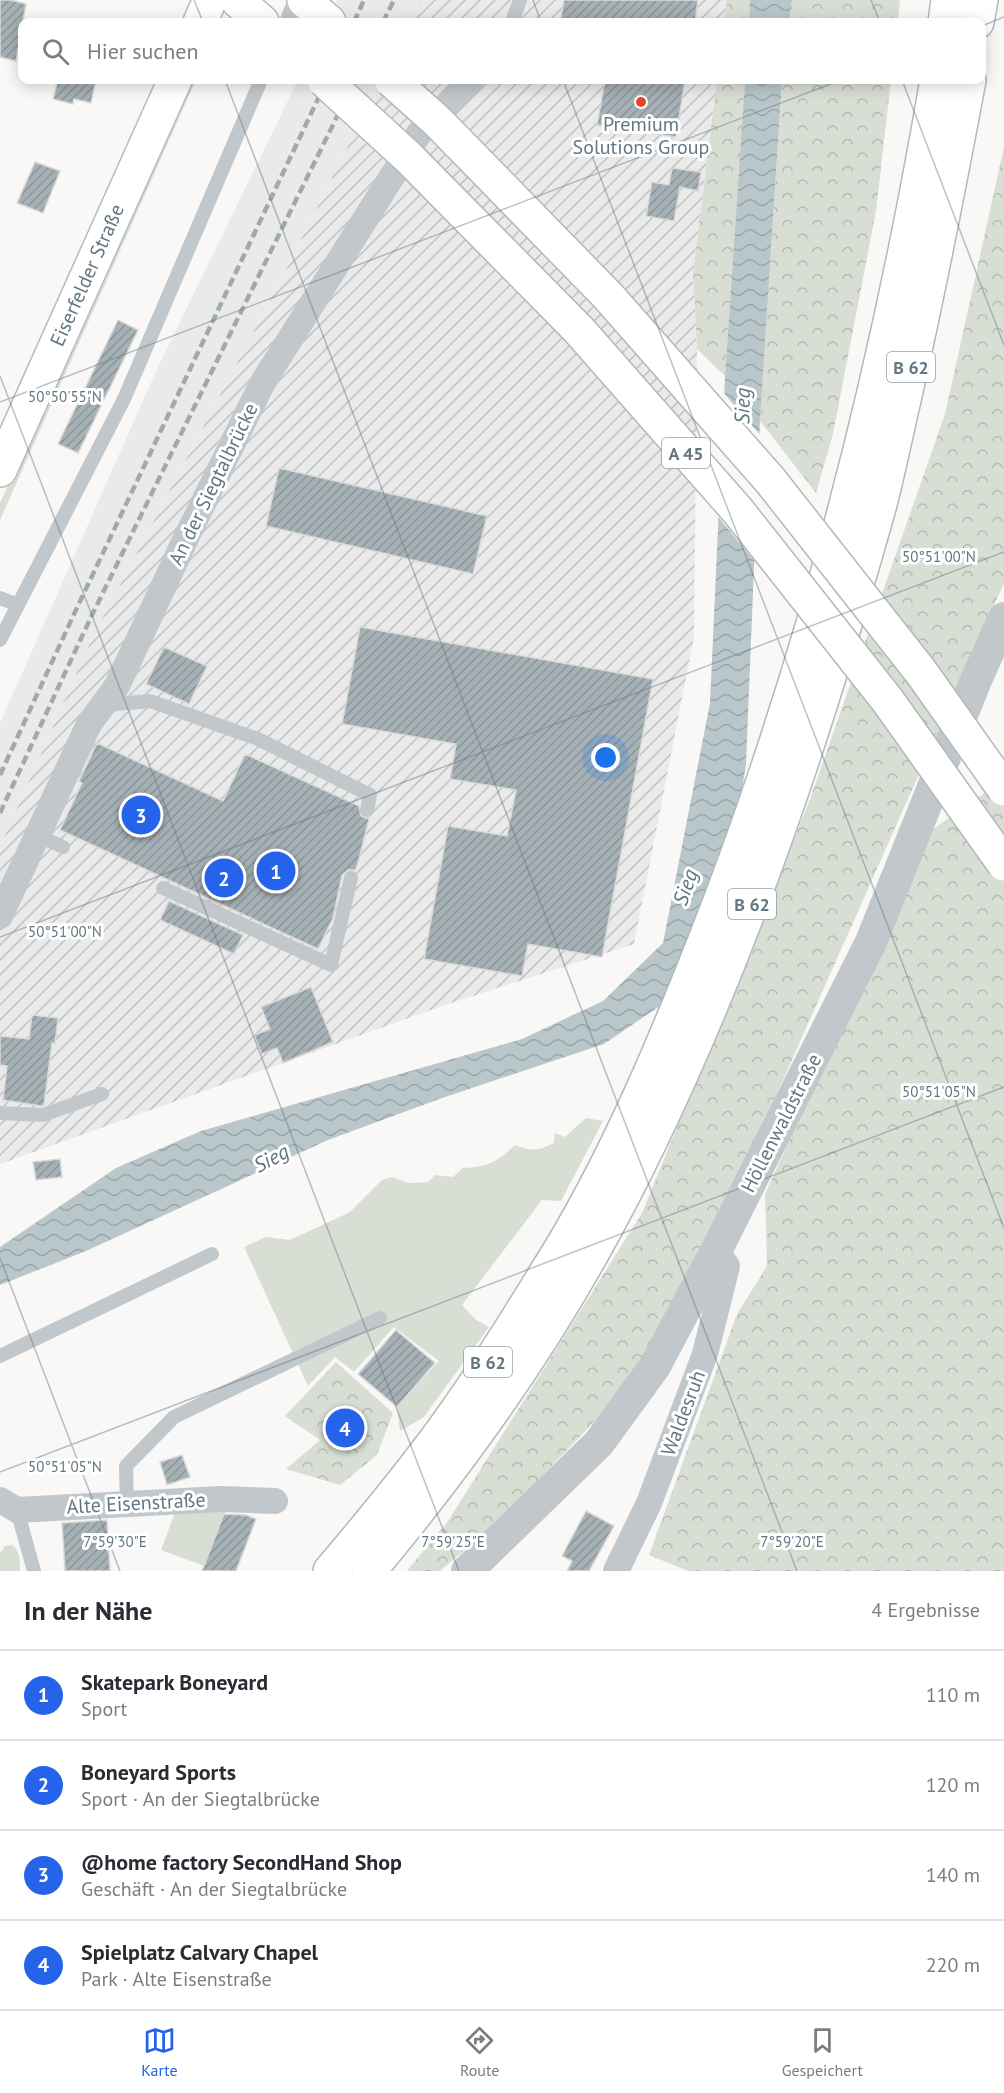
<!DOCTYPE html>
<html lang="de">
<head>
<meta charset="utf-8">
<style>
  body { margin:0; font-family:"PT Sans",sans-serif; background:#f7f7f7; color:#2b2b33 }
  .you { position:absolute; left:606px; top:758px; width:21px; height:21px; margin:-15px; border:4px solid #fff; border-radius:50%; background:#1a73e8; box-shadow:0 0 0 9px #1a73e833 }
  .badge { display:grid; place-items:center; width:39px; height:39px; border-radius:50%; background:#2563eb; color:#fff; font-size:20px; font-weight:700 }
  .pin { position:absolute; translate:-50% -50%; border:3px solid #fff; box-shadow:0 2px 6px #0006 }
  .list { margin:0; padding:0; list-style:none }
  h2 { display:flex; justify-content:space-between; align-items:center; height:78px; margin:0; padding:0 24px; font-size:26px }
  h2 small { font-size:20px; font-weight:400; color:#7c7c81 }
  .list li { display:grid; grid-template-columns:39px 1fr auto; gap:18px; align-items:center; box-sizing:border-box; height:90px; padding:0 24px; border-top:2px solid #e1e1e2 }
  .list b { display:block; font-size:22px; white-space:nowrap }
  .list p { margin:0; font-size:20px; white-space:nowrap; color:#7c7c81 }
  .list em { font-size:20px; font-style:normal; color:#7c7c81 }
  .icon { flex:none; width:33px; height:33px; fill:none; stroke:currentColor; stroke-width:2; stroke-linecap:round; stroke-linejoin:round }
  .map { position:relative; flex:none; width:1004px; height:1571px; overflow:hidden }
  .search { position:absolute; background:#fff; box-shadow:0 3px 15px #0003; left:18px; right:18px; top:18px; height:66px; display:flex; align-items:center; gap:15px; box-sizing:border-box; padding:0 21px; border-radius:12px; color:#7c7c81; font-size:22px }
  .sheet { height:438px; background:#fff }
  nav { display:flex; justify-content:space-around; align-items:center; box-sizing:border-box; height:84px; border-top:2px solid #e1e1e2; background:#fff; font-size:16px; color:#7c7c81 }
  nav a { display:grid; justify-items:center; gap:3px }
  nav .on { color:#2563eb }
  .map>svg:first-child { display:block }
  .built { fill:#e9eae9 }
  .industrial { fill:url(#industrial-furrows) }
  .green { fill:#d9ded5 }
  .forest { fill:url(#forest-crowns) }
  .water { fill:url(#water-waves) }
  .pier { fill:#f9f8f6 }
  .building { fill:url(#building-hatch); stroke:#dadad8; stroke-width:1.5 }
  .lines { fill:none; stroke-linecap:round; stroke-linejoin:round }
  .secondary-casing { stroke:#b4bbbf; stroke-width:36 }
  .trunk-casing { stroke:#b2b8bb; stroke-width:36 }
  .motorway-casing { stroke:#b2b8bb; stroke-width:36 }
  .service { stroke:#c1c7ca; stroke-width:14 }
  .minor { stroke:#c1c7ca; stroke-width:26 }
  .tertiary { stroke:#c1c7ca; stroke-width:32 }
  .secondary { stroke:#fff; stroke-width:33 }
  .trunk { stroke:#fff; stroke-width:33 }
  .motorway { stroke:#fff; stroke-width:33 }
  .rail { stroke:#a0a9ae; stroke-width:4.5; stroke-dasharray:9 4.5; stroke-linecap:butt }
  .motorway-bridge-casing { stroke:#b2b8bb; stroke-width:36; stroke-linecap:butt }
  .motorway-bridge { stroke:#fff; stroke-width:33 }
  .ticks { fill:none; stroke:#637782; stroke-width:1.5; stroke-opacity:0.45 }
  .poi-dot { fill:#e74428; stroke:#fff; stroke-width:2 }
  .labels { text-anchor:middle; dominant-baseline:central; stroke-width:6; stroke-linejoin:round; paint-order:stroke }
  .shield { fill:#fff; stroke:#92a0a8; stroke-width:1.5 }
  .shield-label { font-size:18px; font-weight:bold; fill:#637782 }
  .poi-label { font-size:20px; fill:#637782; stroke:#fff }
  .street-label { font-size:20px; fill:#637782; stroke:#fff }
  .water-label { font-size:21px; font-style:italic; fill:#5e767c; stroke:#fff }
  .ticks-label { font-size:15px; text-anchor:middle; fill:#637782; stroke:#fff; stroke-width:6; stroke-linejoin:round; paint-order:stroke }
</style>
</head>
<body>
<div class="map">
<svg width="1004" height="1571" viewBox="0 0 1004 1571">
  <defs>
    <pattern id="industrial-furrows" width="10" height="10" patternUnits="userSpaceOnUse" patternTransform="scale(1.5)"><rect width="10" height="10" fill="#e9eae9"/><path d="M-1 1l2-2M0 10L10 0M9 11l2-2" fill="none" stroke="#c0c2c2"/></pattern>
    <pattern id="forest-crowns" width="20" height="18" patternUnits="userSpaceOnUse" patternTransform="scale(1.5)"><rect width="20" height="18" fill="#d9ded5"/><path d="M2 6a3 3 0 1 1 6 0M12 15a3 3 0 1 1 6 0" fill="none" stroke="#b4b9b2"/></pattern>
    <pattern id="water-waves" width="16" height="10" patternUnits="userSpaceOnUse" patternTransform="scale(1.5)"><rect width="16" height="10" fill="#b9c6ca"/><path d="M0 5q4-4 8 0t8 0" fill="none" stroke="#9aa6a9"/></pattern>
    <pattern id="building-hatch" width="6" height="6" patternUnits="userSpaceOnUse" patternTransform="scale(1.5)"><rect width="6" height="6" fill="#a6b1b6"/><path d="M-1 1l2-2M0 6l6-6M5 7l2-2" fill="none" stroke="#8b9599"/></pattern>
  </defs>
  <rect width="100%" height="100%" fill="#f9f8f6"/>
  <g class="built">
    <path d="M 337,0 L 420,0 L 409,22 L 326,22 Z"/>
    <path d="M 298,80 L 381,80 L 284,274 L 92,638 L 0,847 L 0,723 L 157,369 Z"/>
  </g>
  <g class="industrial">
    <path d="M 420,0 L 727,0 L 724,22 L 409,22 Z"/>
    <path d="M 381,80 L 717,80 L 693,273 L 697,349 L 694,637 L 634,944 L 442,1006 L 0,1164 L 0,847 L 92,638 L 284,274 Z"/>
  </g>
  <g class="green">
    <path d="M 188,80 L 196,80 L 0,520 L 0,503 Z"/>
    <path d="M 586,1118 L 603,1121 L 561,1201 L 542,1200 L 462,1305 L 476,1320 L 489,1327 L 424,1417 L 400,1431 L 397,1407 L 439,1361 L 394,1327 L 354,1372 L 335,1357 L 308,1386 L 244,1247 L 266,1237 L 290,1240 L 350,1212 L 382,1180 L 392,1177 L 408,1183 L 428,1182 L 435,1175 L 453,1177 L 463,1168 C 487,1167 498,1162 515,1145 C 532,1152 537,1151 554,1143 L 555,1133 L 565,1137 Z"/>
    <path d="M 227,1508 L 204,1566 L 161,1550 L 176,1510 Z"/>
    <path d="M 12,1545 C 20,1550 20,1561 20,1571 L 0,1571 L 0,1553 L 5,1546 Z"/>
  </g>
  <g class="forest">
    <path d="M 727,0 L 750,0 L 749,22 L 724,22 Z"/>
    <path d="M 792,0 L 900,0 L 898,22 L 789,22 Z"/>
    <path d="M 717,80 L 745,80 L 725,376 L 697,349 L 693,273 Z"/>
    <path d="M 782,80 L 891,80 L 876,211 L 833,434 L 816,493 L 760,421 Z"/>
    <path d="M 1004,147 L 1004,583 L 727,1206 L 637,1377 L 499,1521 L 440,1571 L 407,1571 L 448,1521 L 642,1213 L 809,802 L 945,414 Z"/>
    <path d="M 1004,779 L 1004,1571 L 688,1571 L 649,1555 L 737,1314 L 767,1266 L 765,1194 L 929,832 Z"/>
    <path d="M 336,1362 L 393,1413 L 377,1455 L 340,1485 L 286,1469 L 320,1440 L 285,1416 Z"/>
  </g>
  <g class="water">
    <path d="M 750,0 L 792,0 L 789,22 L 749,22 Z"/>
    <path d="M 745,80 L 782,80 L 760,421 L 746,764 L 728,882 L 682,991 L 604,1044 L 442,1098 L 328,1140 L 86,1251 L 0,1285 L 0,1247 L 116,1168 L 201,1131 L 522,1039 L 603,1001 L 663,943 L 710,703 L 725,376 Z"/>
  </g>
  <path class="pier" d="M 721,390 L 762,437 L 756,563 L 715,513 Z"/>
  <g class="building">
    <path d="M 0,0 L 11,0 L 26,4 L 16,61 L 0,57 Z"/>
    <path d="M 564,0 L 698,0 L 695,22 L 560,22 Z"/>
    <path d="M 58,80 L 96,80 L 91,103 L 74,99 L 73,104 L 53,99 Z"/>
    <path d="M 605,80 L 685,80 L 676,137 L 597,125 Z"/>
    <path d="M 35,162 L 60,171 L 43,213 L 17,203 Z"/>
    <path d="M 672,168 L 701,172 L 698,191 L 680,187 L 674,221 L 646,216 L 652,182 L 669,185 Z"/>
    <path d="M 118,320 L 138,330 L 78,453 L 58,444 Z"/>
    <path d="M 279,468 L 487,516 L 473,574 L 266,526 Z"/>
    <path d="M 360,627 L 653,679 L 602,957 L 528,944 L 522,976 L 424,959 L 448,826 L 507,836 L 516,790 L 450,779 L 456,744 L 342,724 Z"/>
    <path d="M 164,647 L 207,666 L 189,704 L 146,684 Z"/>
    <path d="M 97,743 L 223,801 L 245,754 L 359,806 L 361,816 L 369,819 L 358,863 L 355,870 L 348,870 L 342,875 L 333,918 L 318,949 L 60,830 L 82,783 L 79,781 Z"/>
    <path d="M 169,901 L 243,935 L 234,954 L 160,920 Z"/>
    <path d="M 311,987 L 333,1042 L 283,1063 L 277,1048 L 262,1054 L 254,1035 L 270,1029 L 261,1007 Z"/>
    <path d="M 32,1015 L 58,1018 L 55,1043 L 52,1043 L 44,1105 L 42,1106 L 3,1100 L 7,1066 L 0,1065 L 0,1036 L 29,1039 Z"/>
    <path d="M 60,1159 L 62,1177 L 36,1180 L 33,1162 Z"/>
    <path d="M 396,1330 L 435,1363 L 397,1407 L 358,1374 Z"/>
    <path d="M 182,1455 L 190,1477 L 167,1485 L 160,1462 Z"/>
    <path d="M 586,1511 L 614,1526 L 589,1571 L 567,1571 L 572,1561 L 562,1556 Z"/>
    <path d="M 224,1514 L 246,1515 L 256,1519 L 236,1571 L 202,1571 Z"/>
    <path d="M 107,1520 L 110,1571 L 65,1571 L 62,1523 Z"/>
  </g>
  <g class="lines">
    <defs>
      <g id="secondary">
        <path d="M 200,22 L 210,0"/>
        <path d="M 0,470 L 175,80"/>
      </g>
      <g id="trunk">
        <path d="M 945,22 L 948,0"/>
        <path d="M 977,22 L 981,0"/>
        <path d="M 330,1571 C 369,1525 407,1479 443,1430 C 486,1371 525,1307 563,1245 C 620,1149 664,1044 705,940 C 814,663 887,373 937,80"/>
        <path d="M 369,1571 C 451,1473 527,1369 590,1257 C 666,1122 726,978 778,831 C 816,724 849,614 880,504 C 889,469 896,434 904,400 C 928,294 949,187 969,80"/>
      </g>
      <g id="motorway">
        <path d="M 237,0 L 262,22"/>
        <path d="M 304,0 L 329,22"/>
      </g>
    </defs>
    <use href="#secondary" class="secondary-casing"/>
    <use href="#trunk" class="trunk-casing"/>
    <use href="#motorway" class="motorway-casing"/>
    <g class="service">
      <path d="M 286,22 L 295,0"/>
      <path d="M 512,22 L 520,0"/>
      <path d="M 0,598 L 18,605"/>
      <path d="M 0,640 L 124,399 L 261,80"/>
      <path d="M 104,705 L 150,701 L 258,739 L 370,795 L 367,810"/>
      <path d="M 37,835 L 63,847"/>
      <path d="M 163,888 L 331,965 L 351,878"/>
      <path d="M 0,1113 L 43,1115 L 102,1094"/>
      <path d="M 0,1356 L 212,1254"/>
      <path d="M 127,1504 L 126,1466 L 174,1417 L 380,1318"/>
      <path d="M 17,1510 L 34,1571"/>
    </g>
    <g class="minor">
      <path d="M 0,916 L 89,724 L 117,686 L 186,538 L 263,382 L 420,132 L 471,80"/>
      <path d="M 0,1500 L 17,1510 L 221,1499 L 275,1501"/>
      <path d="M 616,1571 L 649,1503 L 705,1354 L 727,1266 L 716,1251"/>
    </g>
    <path class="tertiary" d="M 467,1571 L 599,1443 L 655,1366 L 716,1251 L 871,942 L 976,680 L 1004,618"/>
    <use href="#secondary" class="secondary"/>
    <use href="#trunk" class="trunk"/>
    <use href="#motorway" class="motorway"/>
    <g class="rail">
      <path d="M 354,22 L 364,0"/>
      <path d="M 383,22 L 394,0"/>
      <path d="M 0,775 L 75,612 L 327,80"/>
      <path d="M 0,813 L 91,617 L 355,80"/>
    </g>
    <defs>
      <g id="motorway-bridge">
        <path d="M 324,80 L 408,157 L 578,329 L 738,511 L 888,701 L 1004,864"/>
        <path d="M 391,80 L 437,121 L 608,296 L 770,480 L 921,672 L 1004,789"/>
      </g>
    </defs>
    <use href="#motorway-bridge" class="motorway-bridge-casing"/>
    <use href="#motorway-bridge" class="motorway-bridge"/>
  </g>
  <path class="ticks" d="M 194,0 L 203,22M 533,0 L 541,22M 871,0 L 880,22M 982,26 L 1004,17M 225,80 L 797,1571M 563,80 L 1004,1228M 902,80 L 1004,345M 0,376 L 459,1571M 0,402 L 841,80M 0,937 L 1004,552M 0,1258 L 120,1571M 0,1472 L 1004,1087"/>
  <circle class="poi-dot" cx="641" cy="102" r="6"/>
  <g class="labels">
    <g class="shield">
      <rect x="887" y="352" width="48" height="30" rx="4.5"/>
      <rect x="662" y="438" width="48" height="30" rx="4.5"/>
      <rect x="728" y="889" width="48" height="30" rx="4.5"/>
      <rect x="464" y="1347" width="48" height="30" rx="4.5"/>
    </g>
    <g class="shield-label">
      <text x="911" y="367">B 62</text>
      <text x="686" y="453">A 45</text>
      <text x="752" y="904">B 62</text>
      <text x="488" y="1362">B 62</text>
    </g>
    <g class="poi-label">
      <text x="641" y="124">Premium<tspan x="641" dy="23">Solutions Group</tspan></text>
    </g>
    <g class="street-label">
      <text transform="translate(87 275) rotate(-66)">Eiserfelder Straße</text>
      <text transform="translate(213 484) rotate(-64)">An der Siegtalbrücke</text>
      <text transform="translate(781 1123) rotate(-63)">Höllenwaldstraße</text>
      <text transform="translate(683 1413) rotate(-69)">Waldesruh</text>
      <text transform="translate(136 1503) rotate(-3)">Alte Eisenstraße</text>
    </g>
    <g class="water-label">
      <text transform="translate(742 406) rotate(-89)">Sieg</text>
      <text transform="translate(685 887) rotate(-71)">Sieg</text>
      <text transform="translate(271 1158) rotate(-28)">Sieg</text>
    </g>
  </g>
  <g class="ticks-label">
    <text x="65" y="402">50°50'55"N</text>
    <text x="939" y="562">50°51'00"N</text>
    <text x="65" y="937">50°51'00"N</text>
    <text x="939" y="1097">50°51'05"N</text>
    <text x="65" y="1472">50°51'05"N</text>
    <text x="115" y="1547">7°59'30"E</text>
    <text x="453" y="1547">7°59'25"E</text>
    <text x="792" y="1547">7°59'20"E</text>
  </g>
</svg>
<div class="you"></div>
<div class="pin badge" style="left:276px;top:871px">1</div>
<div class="pin badge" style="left:224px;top:878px">2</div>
<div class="pin badge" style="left:141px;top:815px">3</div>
<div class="pin badge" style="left:345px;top:1428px">4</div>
<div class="search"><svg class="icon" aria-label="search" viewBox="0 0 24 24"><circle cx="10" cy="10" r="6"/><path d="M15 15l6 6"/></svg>Hier suchen</div>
</div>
<section class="sheet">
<h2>In der Nähe<small>4 Ergebnisse</small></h2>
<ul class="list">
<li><span class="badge">1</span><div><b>Skatepark Boneyard</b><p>Sport</p></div><em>110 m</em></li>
<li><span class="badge">2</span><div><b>Boneyard Sports</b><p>Sport · An der Siegtalbrücke</p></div><em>120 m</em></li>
<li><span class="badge">3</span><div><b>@home factory SecondHand Shop</b><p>Geschäft · An der Siegtalbrücke</p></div><em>140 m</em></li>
<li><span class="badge">4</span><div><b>Spielplatz Calvary Chapel</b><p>Park · Alte Eisenstraße</p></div><em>220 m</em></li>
</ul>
</section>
<nav>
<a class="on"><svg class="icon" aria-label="map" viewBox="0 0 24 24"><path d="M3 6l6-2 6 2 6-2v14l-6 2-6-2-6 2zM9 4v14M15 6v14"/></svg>Karte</a>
<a><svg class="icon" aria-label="directions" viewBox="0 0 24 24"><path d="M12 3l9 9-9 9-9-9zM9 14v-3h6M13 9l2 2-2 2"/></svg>Route</a>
<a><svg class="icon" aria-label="saved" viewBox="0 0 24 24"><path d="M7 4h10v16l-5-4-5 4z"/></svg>Gespeichert</a>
</nav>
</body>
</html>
